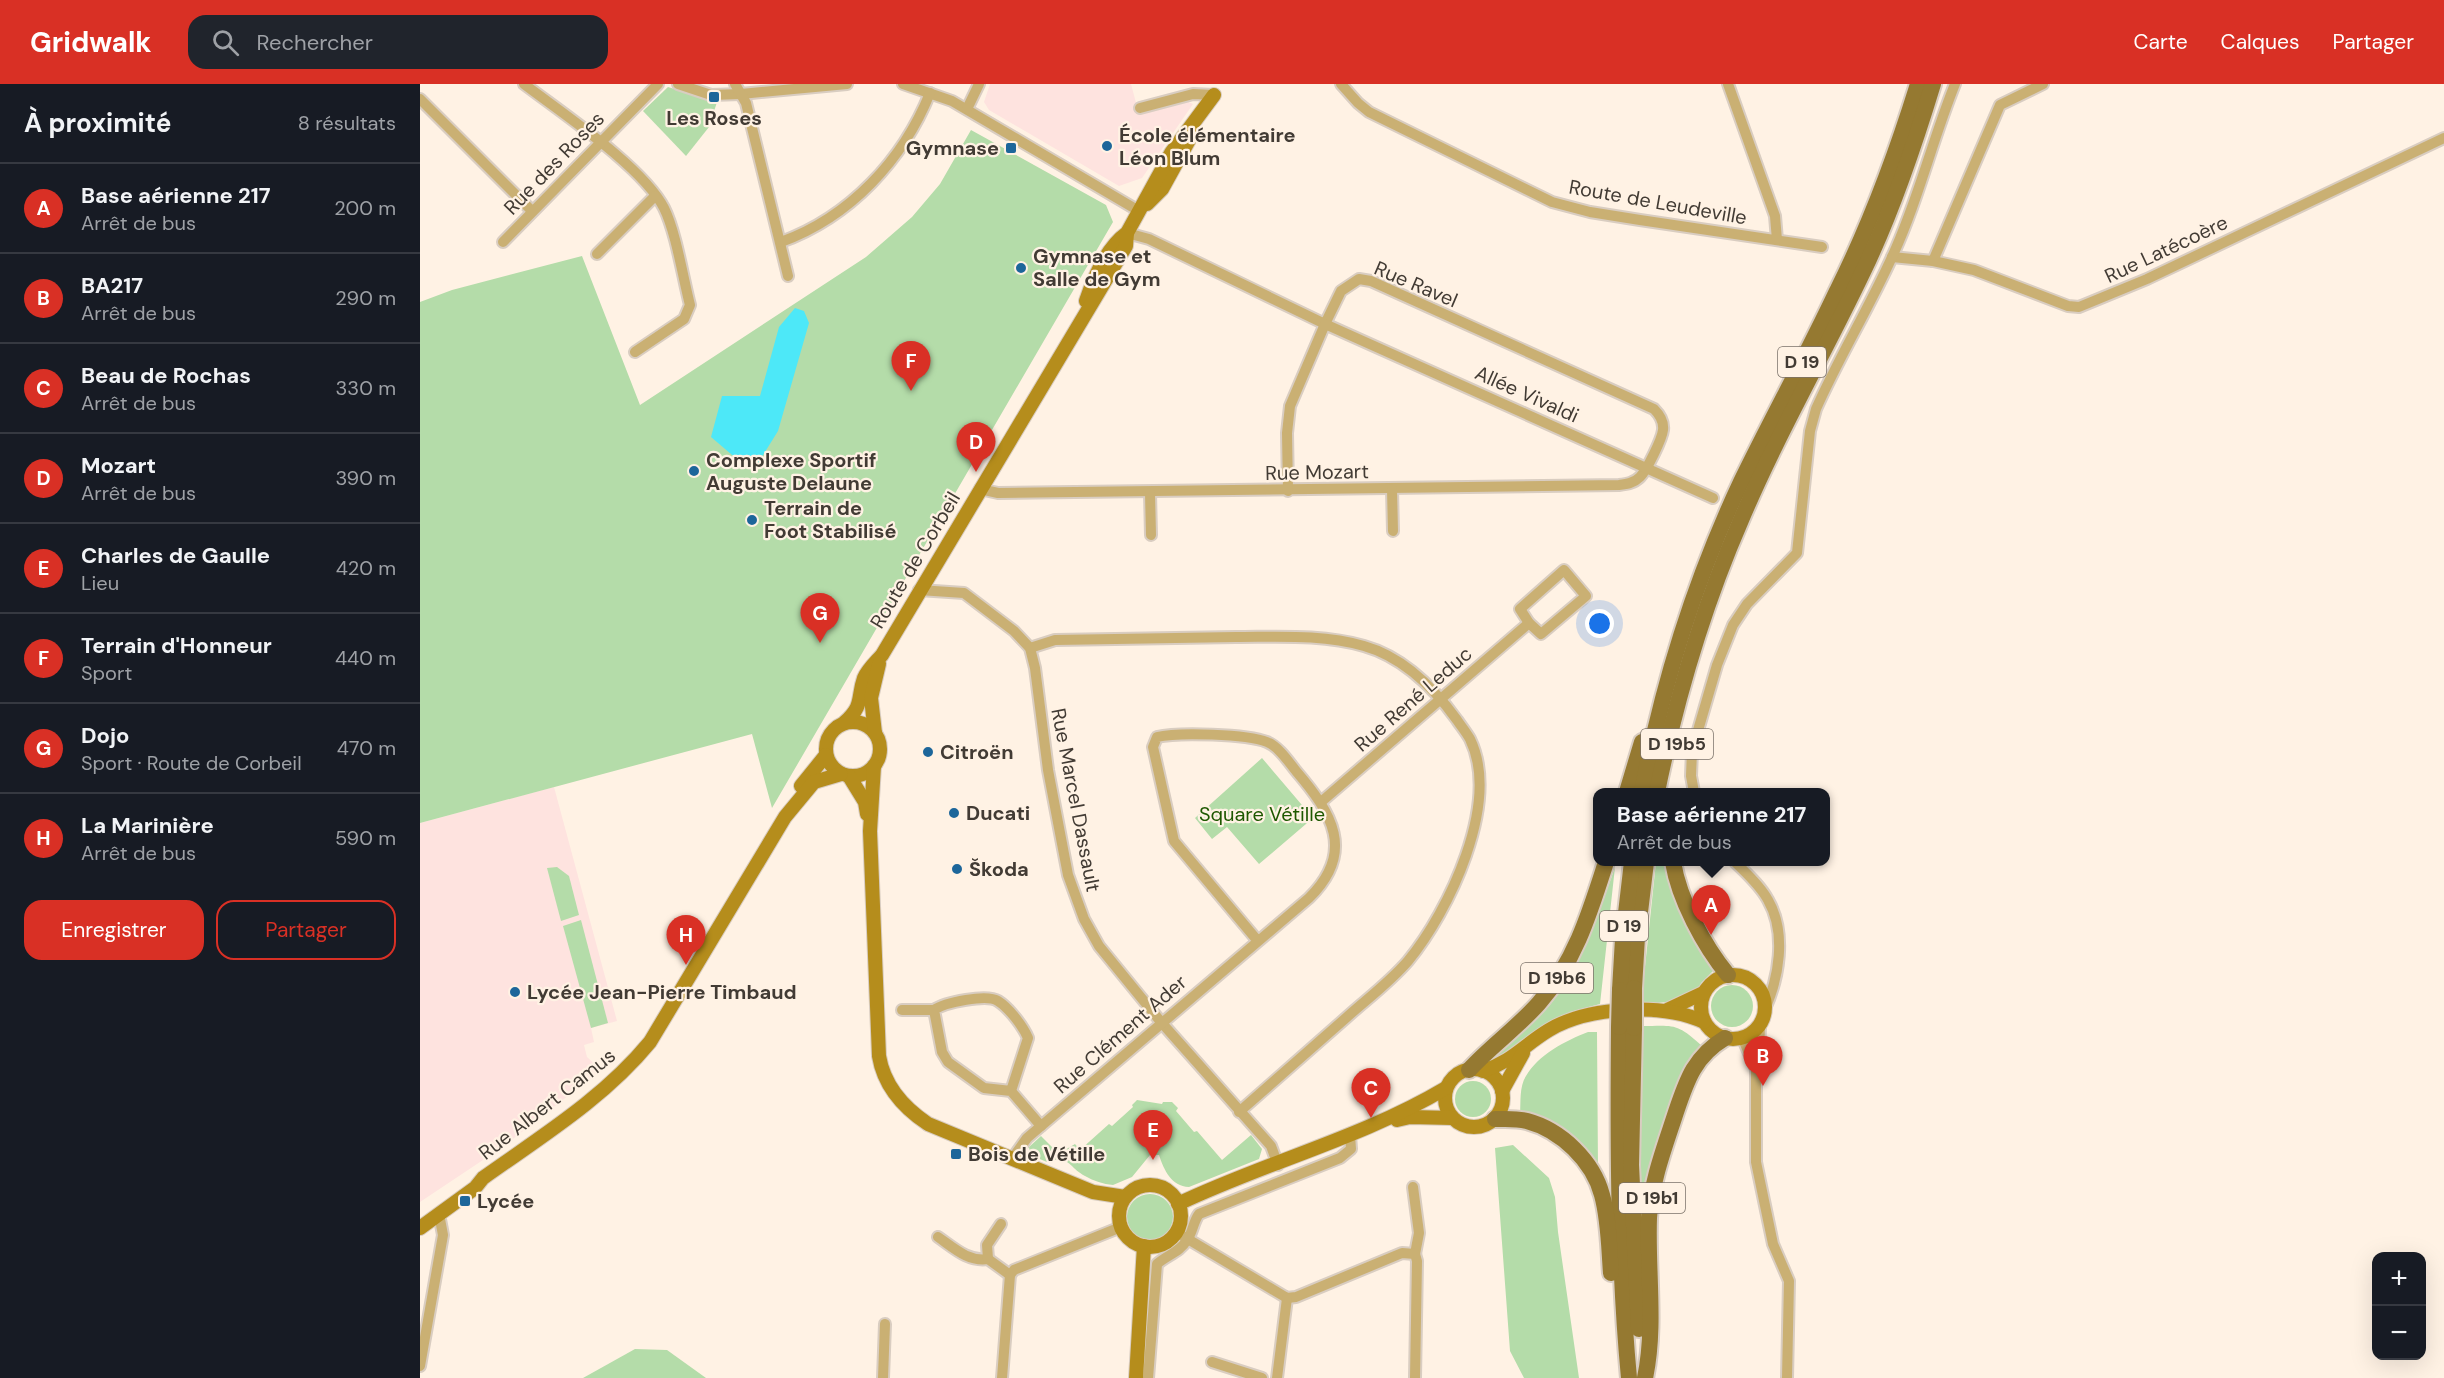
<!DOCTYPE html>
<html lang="fr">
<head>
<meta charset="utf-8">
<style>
  body { margin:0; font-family:"DM Sans",sans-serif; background:#20242c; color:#f1f3f6 }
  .controls { position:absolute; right:18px; bottom:18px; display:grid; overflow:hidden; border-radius:12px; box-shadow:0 6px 24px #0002 }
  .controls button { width:54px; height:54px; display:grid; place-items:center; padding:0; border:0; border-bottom:2px solid #363941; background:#171b24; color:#f1f3f6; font:30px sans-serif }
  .you { position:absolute; left:1180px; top:540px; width:21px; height:21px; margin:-15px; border:4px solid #fff; border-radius:50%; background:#1a73e8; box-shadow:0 0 0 9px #1a73e833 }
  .badge { display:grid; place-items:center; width:39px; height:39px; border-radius:50%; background:#d93025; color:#fff; font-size:20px; font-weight:700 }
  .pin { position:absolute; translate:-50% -50px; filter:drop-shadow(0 2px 3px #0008) }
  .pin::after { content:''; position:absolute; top:32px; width:21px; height:18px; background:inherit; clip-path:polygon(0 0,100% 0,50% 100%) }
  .popup { position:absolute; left:1173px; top:704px; width:237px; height:78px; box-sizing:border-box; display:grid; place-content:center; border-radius:12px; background:#171b24; filter:drop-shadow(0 2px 4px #0005); font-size:20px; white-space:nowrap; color:#9ea1a6 }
  .popup b { font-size:22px; color:#f1f3f6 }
  .popup::after { content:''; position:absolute; left:50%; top:100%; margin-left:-12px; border:12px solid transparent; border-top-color:#171b24 }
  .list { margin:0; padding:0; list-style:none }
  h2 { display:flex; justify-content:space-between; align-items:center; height:78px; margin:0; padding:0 24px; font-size:26px }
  h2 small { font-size:20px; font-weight:400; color:#9ea1a6 }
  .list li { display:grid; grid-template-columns:39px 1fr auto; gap:18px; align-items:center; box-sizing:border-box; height:90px; padding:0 24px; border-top:2px solid #363941 }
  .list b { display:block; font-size:22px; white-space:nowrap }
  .list p { margin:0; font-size:20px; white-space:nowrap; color:#9ea1a6 }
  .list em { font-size:20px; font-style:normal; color:#9ea1a6 }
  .actions { display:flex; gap:12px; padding:18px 24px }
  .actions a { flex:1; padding:14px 0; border:2px solid #d93025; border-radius:18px; text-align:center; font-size:21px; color:#d93025 }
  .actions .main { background:#d93025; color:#fff }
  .icon { flex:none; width:33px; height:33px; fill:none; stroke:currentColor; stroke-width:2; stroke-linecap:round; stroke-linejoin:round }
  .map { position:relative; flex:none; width:2024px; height:1294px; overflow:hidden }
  header { display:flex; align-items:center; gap:36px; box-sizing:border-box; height:84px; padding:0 30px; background:#d93025; color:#fff }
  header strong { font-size:28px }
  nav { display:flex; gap:33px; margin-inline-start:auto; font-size:21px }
  .search { width:420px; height:54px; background:#20242c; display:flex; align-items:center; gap:15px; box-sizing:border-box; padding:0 21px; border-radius:18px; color:#9ea1a6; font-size:22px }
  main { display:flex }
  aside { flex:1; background:#171b24 }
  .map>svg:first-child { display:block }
  .education { fill:#fee3df }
  .green { fill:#b4dca9 }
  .water { fill:#4de8f8 }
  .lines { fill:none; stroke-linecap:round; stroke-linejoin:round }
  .street-casing { stroke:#d9cdc1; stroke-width:14 }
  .secondary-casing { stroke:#d9cdc1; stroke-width:16 }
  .primary-casing { stroke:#d9cdc1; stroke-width:20 }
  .street { stroke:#cab073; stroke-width:10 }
  .secondary { stroke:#b58d1c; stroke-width:14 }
  .primary { stroke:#957931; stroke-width:16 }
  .primary-bridge-casing { stroke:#d9cdc1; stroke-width:20; stroke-linecap:butt }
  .primary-bridge { stroke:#957931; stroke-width:16 }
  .poi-dot { fill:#1d669a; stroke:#fff2e4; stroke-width:2 }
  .labels { text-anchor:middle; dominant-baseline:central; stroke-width:4.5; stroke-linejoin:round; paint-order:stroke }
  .shield { fill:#fff2e4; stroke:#7b7269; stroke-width:1.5 }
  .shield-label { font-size:18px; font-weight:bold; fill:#423b34 }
  .poi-label { font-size:20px; font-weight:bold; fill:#423b34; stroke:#fff2e4; text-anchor:start }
  .street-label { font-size:20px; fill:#423b34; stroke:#fff2e4 }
  .park-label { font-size:20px; fill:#1e5800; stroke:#fff2e4 }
</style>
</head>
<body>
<header>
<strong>Gridwalk</strong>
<div class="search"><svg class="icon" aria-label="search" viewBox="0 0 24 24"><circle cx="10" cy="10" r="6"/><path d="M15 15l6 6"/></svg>Rechercher</div>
<nav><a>Carte</a><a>Calques</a><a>Partager</a></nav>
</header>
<main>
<aside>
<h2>À proximité<small>8 résultats</small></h2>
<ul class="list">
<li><span class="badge">A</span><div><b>Base aérienne 217</b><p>Arrêt de bus</p></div><em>200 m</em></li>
<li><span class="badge">B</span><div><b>BA217</b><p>Arrêt de bus</p></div><em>290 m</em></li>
<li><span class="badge">C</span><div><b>Beau de Rochas</b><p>Arrêt de bus</p></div><em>330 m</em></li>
<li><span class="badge">D</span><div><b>Mozart</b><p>Arrêt de bus</p></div><em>390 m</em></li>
<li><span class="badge">E</span><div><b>Charles de Gaulle</b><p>Lieu</p></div><em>420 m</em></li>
<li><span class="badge">F</span><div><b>Terrain d'Honneur</b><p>Sport</p></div><em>440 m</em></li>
<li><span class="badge">G</span><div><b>Dojo</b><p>Sport · Route de Corbeil</p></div><em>470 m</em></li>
<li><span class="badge">H</span><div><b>La Marinière</b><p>Arrêt de bus</p></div><em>590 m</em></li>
</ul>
<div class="actions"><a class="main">Enregistrer</a><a>Partager</a></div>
</aside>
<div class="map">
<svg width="2024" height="1294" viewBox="0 0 2024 1294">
  <rect width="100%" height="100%" fill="#fff2e4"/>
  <g class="education">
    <path d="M 570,0 L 711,0 L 719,30 L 766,17 L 773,20 L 722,94 L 699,102 L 569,26 L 564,18 Z"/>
    <path d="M 134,703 L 197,937 L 171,944 L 174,958 L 164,961 L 167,973 L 181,986 L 84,1062 L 0,1118 L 0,739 Z"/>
  </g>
  <g class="green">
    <path d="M 248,3 L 297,18 L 289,43 L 266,72 L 223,27 Z"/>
    <path d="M 551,46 L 686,121 L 693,138 L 352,724 L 332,650 L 0,739 L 0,218 L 32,206 L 162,172 L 220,321 L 446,173 L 492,133 L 520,100 Z"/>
    <path d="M 842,674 L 893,734 L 839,780 L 807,743 L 792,755 L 775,734 Z"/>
    <path d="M 1236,778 L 1245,778 L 1294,886 L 1281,899 L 1278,908 L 1254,917 L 1221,921 Z"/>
    <path d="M 137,783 L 149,792 L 159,831 L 141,837 L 127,784 Z"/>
    <path d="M 1195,783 L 1180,920 L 1150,928 L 1127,940 L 1081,975 L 1072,974 C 1092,956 1116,939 1133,917 C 1162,877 1179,829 1195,783 Z"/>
    <path d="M 161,836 L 188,939 L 171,944 L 143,842 Z"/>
    <circle cx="1312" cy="922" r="21"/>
    <path d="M 1221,942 C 1254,942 1256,938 1282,962 L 1254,1011 L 1236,1059 L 1221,1115 Z"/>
    <path d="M 1168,948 L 1177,948 L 1178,1086 L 1100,1030 C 1101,1018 1099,1003 1106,992 C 1118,971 1145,957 1168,948 Z"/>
    <circle cx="1053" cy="1015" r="18"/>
    <path d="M 717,1016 L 742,1020 L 743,1018 L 752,1018 L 758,1024 L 756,1027 L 774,1048 L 777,1047 L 802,1076 L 831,1051 L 842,1065 L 839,1075 L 769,1103 C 751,1102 744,1086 739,1071 L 730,1071 L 712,1093 L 693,1101 C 683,1100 674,1097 665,1092 C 649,1084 649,1070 627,1078 L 610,1071 L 609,1063 L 621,1052 L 633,1064 L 643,1067 L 655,1060 L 660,1066 L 689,1040 L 692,1042 L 713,1023 L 712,1021 Z"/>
    <path d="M 1093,1061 L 1129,1094 L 1135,1113 L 1138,1148 L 1159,1294 L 1104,1294 L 1090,1267 L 1075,1064 Z"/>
    <circle cx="730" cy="1133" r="23"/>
    <path d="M 215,1265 L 247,1266 L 286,1294 L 163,1294 Z"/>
  </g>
  <path class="water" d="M 375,224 L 384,227 L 389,239 L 358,347 L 335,384 L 325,382 L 291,353 L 302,312 L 340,312 L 359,243 Z"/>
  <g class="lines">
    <defs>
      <g id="street">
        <path d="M 104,0 C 142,29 223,83 244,124 C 256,148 263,194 270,221 L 264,235 L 215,268"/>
        <path d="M 258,0 L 291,11 L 321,10 L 427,0"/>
        <path d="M 315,0 L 326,19 L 368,192"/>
        <path d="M 483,0 L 532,17 L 719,127"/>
        <path d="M 921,0 L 938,19 L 949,28 L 1132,118 L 1170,128 L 1220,136 L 1402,163"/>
        <path d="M 1308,0 L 1355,132 L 1357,156"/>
        <path d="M 0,15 L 112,127"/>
        <path d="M 720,24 L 773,10 L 794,11"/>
        <path d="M 547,25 L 559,0"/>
        <path d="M 83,158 L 238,0"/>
        <path d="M 361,158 C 430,133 483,76 510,9"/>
        <path d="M 177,170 L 235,112"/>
        <path d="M 1472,173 L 1513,177 L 1554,186 L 1648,222 L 1659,223 L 1727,195 L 2024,54"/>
        <path d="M 1513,177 L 1580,21 L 1623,0"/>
        <path d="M 560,405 L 578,409 L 1199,401 C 1207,400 1214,399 1220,393 C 1227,386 1242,355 1243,346 C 1244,338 1239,330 1234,325 L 951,197 L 939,195 L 921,207 L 905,240 L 729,155 L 707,149"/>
        <path d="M 972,405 L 973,447"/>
        <path d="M 868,407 L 867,349 L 870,322 L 905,240 L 1293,414"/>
        <path d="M 730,409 L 731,451"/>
        <path d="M 1144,486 L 1166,512 L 1121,550 L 1109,539 L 1100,525 Z"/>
        <path d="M 499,506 L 544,509 L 594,547 L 610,564 L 615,584 L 628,686 L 648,791 L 664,835 L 679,862 L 741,938 L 851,1062 L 858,1081"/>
        <path d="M 610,564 L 635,556 C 695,555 755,554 816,553 C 858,553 903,550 944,562 C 983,573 1014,604 1037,636 C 1041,642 1046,648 1050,655 C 1081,719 1029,827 988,877 C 970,898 947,915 927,933 C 891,965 855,996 819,1028"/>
        <path d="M 1274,708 L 1271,692 L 1272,667 L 1297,581 L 1313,541 L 1327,520 L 1377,469 L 1390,347 L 1396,325 C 1419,273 1449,224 1472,173 C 1498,117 1512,57 1535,0"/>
        <path d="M 901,718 L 1109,539"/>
        <path d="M 1315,778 C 1326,789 1340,801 1348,816 C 1367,849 1359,895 1344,927"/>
        <path d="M 482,926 L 514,926"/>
        <path d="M 1340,939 L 1339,975 L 1336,987 L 1336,1078 L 1353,1160 L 1369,1197 L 1367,1294"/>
        <path d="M 1322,953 L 1335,983"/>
        <path d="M 591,1007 L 608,954 C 603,942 589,924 578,917 C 567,910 525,918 514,926 L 522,968 L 528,978 L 564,1004 L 591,1007 L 621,1042"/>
        <path d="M 592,1075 L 607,1054 L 889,814 C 936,768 912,729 876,687 C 868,677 859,663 847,658 C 827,650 758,648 737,653 L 733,663 L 754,757 L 837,856"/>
        <path d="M 993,1103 L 999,1149 L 995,1170"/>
        <path d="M 756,1148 L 867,1214 L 876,1213 L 982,1169 L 995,1170 L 997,1177 L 995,1294"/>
        <path d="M 518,1153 C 534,1164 548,1178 568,1175 L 590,1191"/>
        <path d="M 568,1175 L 567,1161 L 581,1140"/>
        <path d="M 792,1278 L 842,1294"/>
        <path d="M 0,1282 L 23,1151 L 19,1130"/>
        <path d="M 463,1294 L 465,1240"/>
        <path d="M 582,1294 L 590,1191 L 594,1186 L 701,1143"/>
        <path d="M 728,1294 L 737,1180 C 747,1171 760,1168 767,1156 C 773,1148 773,1138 779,1130 L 920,1074 L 931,1065 L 930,1051"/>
        <path d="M 857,1294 L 867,1214"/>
      </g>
      <g id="secondary">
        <path d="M 727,120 L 742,105 L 769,56"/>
        <path d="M 666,217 C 674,193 686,164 707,149 L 751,69 L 794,11"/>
        <circle cx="433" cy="665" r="27"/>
        <path d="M 425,638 C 444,621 437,614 444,594 C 448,585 456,578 462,571 L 706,162 L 707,149"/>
        <path d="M 455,649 L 451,614 L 459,580"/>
        <path d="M 454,682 L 450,747 L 459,972 C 464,1002 484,1024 508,1040 L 673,1108 L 705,1113"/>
        <path d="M 429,692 L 445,718 L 447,730"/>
        <path d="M 381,702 L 406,671"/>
        <circle cx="1313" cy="923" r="32"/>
        <path d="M 1247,926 L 1283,909"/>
        <circle cx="1054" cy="1014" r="29"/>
        <path d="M 1063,987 C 1093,977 1104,961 1129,946 C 1169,922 1243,919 1284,938"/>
        <path d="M 1082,1007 L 1103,969"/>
        <path d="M 977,1036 L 990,1033 L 1032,1034"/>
        <circle cx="730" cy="1132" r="31"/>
        <path d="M 758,1120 C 846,1078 942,1054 1026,1004"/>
        <path d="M 0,1144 L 55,1104 L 63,1094 C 122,1052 184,1014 230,958 L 365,733 L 394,698 L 421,690"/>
        <path d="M 716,1294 L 724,1162"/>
      </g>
      <g id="primary">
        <path d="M 1207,708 L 1222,658"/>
        <path d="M 1222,708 C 1242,602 1275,496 1321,398 C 1352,334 1387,271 1417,207 C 1450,141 1476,71 1498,0"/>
        <path d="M 1237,708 C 1256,615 1283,523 1321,436 C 1359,346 1408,263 1449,175 C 1475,119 1495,59 1513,0"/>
        <path d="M 1253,778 C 1259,815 1284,862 1308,891"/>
        <path d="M 1214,904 L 1217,853 L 1226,778"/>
        <path d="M 1200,906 L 1203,855 L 1212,778"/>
        <path d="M 1199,943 C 1198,1060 1198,1177 1209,1294"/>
        <path d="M 1214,944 L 1211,1081 L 1219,1245"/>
        <path d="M 1049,986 C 1071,962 1098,943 1119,919 C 1155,878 1170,828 1186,778"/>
        <path d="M 1075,1035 C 1085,1035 1096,1034 1107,1037 C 1141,1046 1173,1077 1182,1111 C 1189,1136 1189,1164 1191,1189"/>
        <path d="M 1225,1294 C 1236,1242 1227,1187 1229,1134 C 1231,1098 1245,1062 1256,1028 C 1267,995 1275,972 1305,954"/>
      </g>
    </defs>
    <use href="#street" class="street-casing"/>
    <use href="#secondary" class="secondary-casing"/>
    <use href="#primary" class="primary-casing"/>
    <use href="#street" class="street"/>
    <use href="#secondary" class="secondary"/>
    <use href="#primary" class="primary"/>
    <defs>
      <g id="primary-bridge">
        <path d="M 1199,943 L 1200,906"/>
        <path d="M 1214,944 L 1214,904"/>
      </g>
    </defs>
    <use href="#primary-bridge" class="primary-bridge-casing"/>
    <use href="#primary-bridge" class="primary-bridge"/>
  </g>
  <g class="poi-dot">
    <rect x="288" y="7" width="12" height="12" rx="3"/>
    <circle cx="687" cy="62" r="6"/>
    <rect x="585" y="58" width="12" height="12" rx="3"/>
    <circle cx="601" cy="184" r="6"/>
    <circle cx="274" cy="387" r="6"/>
    <circle cx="332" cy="436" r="6"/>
    <circle cx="508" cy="668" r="6"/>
    <circle cx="534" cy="729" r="6"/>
    <circle cx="537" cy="785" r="6"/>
    <circle cx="95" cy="908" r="6"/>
    <rect x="530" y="1064" width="12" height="12" rx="3"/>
    <rect x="39" y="1111" width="12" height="12" rx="3"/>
  </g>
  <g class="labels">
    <g class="shield">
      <rect x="1358" y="263" width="48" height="30" rx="4.5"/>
      <rect x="1221" y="645" width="72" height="30" rx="4.5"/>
      <rect x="1180" y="827" width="48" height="30" rx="4.5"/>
      <rect x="1101" y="879" width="72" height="30" rx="4.5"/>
      <rect x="1199" y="1099" width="66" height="30" rx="4.5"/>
    </g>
    <g class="shield-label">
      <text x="1382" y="278">D 19</text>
      <text x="1257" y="660">D 19b5</text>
      <text x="1204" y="842">D 19</text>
      <text x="1137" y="894">D 19b6</text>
      <text x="1232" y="1114">D 19b1</text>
    </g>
    <g class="poi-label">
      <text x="294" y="34" text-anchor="middle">Les Roses</text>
      <text x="699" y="51">École élémentaire<tspan x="699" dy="23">Léon Blum</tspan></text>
      <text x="579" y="64" text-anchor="end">Gymnase</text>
      <text x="613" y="172">Gymnase et<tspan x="613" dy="23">Salle de Gym</tspan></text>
      <text x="286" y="376">Complexe Sportif<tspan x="286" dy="23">Auguste Delaune</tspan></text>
      <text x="344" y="424">Terrain de<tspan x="344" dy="23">Foot Stabilisé</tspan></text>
      <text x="520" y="668">Citroën</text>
      <text x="546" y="729">Ducati</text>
      <text x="549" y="785">Škoda</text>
      <text x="107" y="908">Lycée Jean-Pierre Timbaud</text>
      <text x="548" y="1070">Bois de Vétille</text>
      <text x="57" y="1117">Lycée</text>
    </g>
    <g class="street-label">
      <text transform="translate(134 79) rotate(-46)">Rue des Roses</text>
      <text transform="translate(1238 118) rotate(10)">Route de Leudeville</text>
      <text transform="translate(1746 165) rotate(-25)">Rue Latécoère</text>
      <text transform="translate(996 200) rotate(23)">Rue Ravel</text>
      <text transform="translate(1107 310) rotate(24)">Allée Vivaldi</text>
      <text transform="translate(897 388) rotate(-1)">Rue Mozart</text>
      <text transform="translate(495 476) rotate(-59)">Route de Corbeil</text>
      <text transform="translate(993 615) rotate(-41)">Rue René Leduc</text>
      <text transform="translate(656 716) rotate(79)">Rue Marcel Dassault</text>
      <text transform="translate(700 950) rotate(-41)">Rue Clément Ader</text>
      <text transform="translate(127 1020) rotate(-38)">Rue Albert Camus</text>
    </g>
    <g class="park-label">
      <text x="842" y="730">Square Vétille</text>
    </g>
  </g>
</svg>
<div class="controls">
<button>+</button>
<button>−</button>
</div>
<div class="you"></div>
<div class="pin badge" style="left:1291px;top:851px">A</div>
<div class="popup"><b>Base aérienne 217</b>Arrêt de bus</div>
<div class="pin badge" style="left:1343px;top:1002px">B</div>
<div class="pin badge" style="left:951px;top:1034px">C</div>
<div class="pin badge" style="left:556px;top:388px">D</div>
<div class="pin badge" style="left:733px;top:1076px">E</div>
<div class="pin badge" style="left:491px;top:307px">F</div>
<div class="pin badge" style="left:400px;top:559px">G</div>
<div class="pin badge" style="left:266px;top:881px">H</div>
</div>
</main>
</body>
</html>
